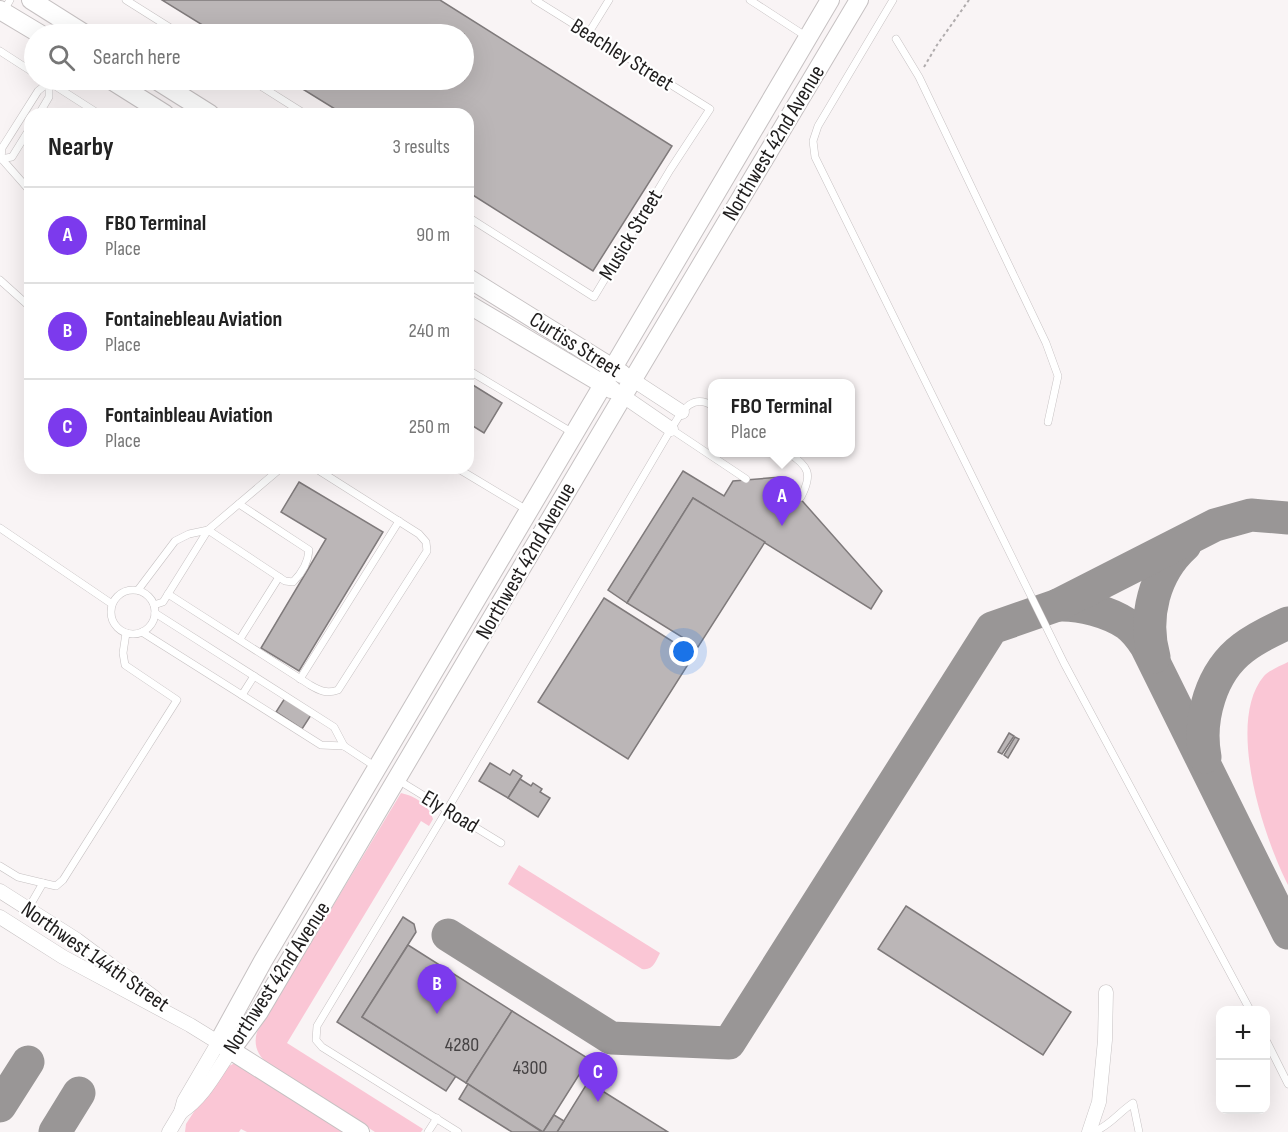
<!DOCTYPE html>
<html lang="en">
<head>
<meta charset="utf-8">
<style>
  body { margin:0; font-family:"Sofia Sans Condensed",sans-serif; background:#f2f2f2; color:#222 }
  .controls { position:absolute; right:18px; bottom:18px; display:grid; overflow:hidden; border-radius:12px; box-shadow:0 6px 24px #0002 }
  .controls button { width:54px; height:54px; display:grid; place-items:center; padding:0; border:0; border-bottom:2px solid #e0e0e0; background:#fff; color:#222; font:30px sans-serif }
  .you { position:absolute; left:684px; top:652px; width:21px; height:21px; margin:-15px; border:4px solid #fff; border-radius:50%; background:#1a73e8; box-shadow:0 0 0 9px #1a73e833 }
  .badge { display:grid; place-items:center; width:39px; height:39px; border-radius:50%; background:#7c3aed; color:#fff; font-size:20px; font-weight:700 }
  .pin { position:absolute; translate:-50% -50px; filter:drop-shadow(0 2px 3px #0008) }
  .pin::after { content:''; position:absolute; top:32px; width:21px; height:18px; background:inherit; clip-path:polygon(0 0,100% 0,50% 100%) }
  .popup { position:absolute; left:708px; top:379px; width:147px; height:78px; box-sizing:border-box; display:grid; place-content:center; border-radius:12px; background:#fff; filter:drop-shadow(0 2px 4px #0005); font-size:20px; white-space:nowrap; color:#767676 }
  .popup b { font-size:22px; color:#222 }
  .popup::after { content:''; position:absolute; left:50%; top:100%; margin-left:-12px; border:12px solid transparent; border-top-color:#fff }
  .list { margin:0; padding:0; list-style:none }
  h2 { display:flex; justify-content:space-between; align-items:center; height:78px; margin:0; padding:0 24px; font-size:26px }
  h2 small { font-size:20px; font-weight:400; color:#767676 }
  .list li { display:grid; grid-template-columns:39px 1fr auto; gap:18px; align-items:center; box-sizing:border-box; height:96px; padding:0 24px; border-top:2px solid #e0e0e0 }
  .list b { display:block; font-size:22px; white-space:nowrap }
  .list p { margin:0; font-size:20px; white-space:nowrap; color:#767676 }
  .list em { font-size:20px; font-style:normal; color:#767676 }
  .icon { flex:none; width:33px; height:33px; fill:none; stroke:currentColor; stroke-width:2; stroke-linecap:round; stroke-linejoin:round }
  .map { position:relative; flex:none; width:1288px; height:1132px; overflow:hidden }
  .search { position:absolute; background:#fff; box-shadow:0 6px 24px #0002; left:24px; top:24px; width:450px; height:66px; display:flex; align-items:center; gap:15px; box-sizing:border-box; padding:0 21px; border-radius:33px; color:#767676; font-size:22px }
  .panel { position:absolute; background:#fff; box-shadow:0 6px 24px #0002; left:24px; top:108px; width:450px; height:366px; border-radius:18px }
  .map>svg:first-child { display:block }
  .green { fill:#fac6d5 }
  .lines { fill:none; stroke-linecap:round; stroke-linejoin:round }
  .taxiway { stroke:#999696; stroke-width:33 }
  .building { fill:#bbb6b7; stroke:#7f7a7b; stroke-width:1.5 }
  .service-casing { stroke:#c6c1c2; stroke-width:8 }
  .minor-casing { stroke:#c6c1c2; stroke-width:15 }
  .tertiary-casing { stroke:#c6c1c2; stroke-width:20 }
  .path { stroke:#b0acad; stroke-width:2; stroke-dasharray:3 3; stroke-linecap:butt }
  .service { stroke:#fff; stroke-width:7 }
  .minor { stroke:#fff; stroke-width:14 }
  .tertiary { stroke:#fff; stroke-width:18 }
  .labels { text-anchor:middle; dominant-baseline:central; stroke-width:4.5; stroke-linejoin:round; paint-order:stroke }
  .number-label { font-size:20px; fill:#464344 }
  .street-label { font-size:22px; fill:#1f1d1d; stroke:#fff }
</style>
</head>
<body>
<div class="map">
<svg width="1288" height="1132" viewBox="0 0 1288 1132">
  <rect width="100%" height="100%" fill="#f9f4f5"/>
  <g class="green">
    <path d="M 1288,662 L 1288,885 C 1264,838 1225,722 1264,676 C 1270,670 1280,666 1288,662 Z"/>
    <path d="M 401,793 C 415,796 429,805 433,819 L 429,826 L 421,821 L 287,1043 L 423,1129 L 421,1132 L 375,1132 L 268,1064 C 258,1056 253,1045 257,1032 Z"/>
    <path d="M 519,865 L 660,953 C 656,961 653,971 642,969 L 508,884 Z"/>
    <path d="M 235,1063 L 348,1132 L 247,1132 L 241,1129 L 239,1132 L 185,1132 L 186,1124 L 221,1070 Z"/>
  </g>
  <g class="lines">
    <g class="taxiway">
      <path d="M 1058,605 C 1080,604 1109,612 1127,624 C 1135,630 1141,638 1146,646 L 1288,933"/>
      <path d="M 1154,657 C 1143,617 1154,573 1185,545"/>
      <path d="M 1205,757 C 1198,719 1211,672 1243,648 C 1257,637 1273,630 1288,623"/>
      <path d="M 448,935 L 611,1038 L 729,1043 L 992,628 L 1058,605 L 1215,525 L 1251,515 L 1288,518"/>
      <path d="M 0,1106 L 28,1062"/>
      <path d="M 55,1132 L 79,1093"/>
    </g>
  </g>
  <g class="building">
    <path d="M 162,0 L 440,0 L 672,146 L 593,271 L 468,192 L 468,114 L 343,114 L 288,80 L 464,80 L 464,34 L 217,34 Z"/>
    <path d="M 468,382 L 502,403 L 484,433 L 468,423 Z"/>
    <path d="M 683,471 L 724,496 L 733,481 L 781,477 L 882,591 L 871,609 L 693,498 L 627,603 L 608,590 Z"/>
    <path d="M 299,482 L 383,532 L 299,671 L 261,648 L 326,539 L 281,512 Z"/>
    <path d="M 693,498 L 765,542 L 698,647 L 627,603 Z"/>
    <path d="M 604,598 L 694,655 L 628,759 L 538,702 Z"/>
    <path d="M 285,698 L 311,715 L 302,729 L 276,712 Z"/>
    <path d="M 1009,733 L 1014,736 L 1002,754 L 998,752 Z"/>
    <path d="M 1015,737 L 1019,739 L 1008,758 L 1004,755 Z"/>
    <path d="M 490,763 L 510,775 L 513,770 L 522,776 L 508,798 L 479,781 Z"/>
    <path d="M 520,779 L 531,786 L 533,783 L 542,789 L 540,792 L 550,798 L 538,817 L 508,798 Z"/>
    <path d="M 906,906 L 1071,1012 L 1043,1055 L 878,949 Z"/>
    <path d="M 403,917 L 414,924 L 416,932 L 362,1017 L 456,1076 L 446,1091 L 337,1022 Z"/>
    <path d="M 408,945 L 512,1011 L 466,1083 L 362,1017 Z"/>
    <path d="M 512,1011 L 589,1059 L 543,1132 L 466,1083 Z"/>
    <path d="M 588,1082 L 668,1132 L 557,1132 Z"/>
    <path d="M 468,1084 L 542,1132 L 512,1132 L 459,1099 Z"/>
    <path d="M 554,1115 L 564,1121 L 557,1132 L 543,1132 Z"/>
  </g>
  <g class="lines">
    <defs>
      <g id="service">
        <path d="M 126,0 L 180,34"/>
        <path d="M 750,0 L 807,37"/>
        <path d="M 893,0 L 818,126 L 813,141 L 815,157 L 1064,663 L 1250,1010"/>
        <path d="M 3,12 L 10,0"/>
        <path d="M 588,34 L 609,0"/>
        <path d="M 896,39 L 919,77 L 1046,343 L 1058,376 L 1048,422"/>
        <path d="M 0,51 L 34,73"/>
        <path d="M 251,80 L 305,114"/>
        <path d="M 50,81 L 49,82 L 99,114"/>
        <path d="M 0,159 L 12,157 L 30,128"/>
        <path d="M 30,191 L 1,158 L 2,148 L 38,91 L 49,82 L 49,97 L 39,114"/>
        <path d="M 468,217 L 594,297 L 670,170 L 710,109 L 535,0"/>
        <path d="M 0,280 L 30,307"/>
        <path d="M 468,370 L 573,433"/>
        <path d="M 713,406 C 691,392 681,413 671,429 L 746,479"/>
        <path d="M 787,452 C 809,466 813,474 801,497"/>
        <path d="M 457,468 L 527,510"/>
        <path d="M 0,528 L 112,604"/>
        <path d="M 138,590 L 175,541 L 189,534 L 208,530 L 285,581 L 293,582 C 302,573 308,563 309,550 L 239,504"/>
        <circle cx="133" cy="612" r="22"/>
        <path d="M 168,594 L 310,685 C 320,691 327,694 338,690 L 427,551 L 426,542 L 419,534 L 315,468"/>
        <path d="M 154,605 L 163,602 L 208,530 L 281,468"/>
        <path d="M 155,613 L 334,727 L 344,746"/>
        <path d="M 142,632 L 321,745 L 344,746 L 376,767"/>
        <path d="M 240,639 L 279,577"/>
        <path d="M 300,679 L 399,521"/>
        <path d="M 242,695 L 254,676"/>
        <path d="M 398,780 L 501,843"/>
        <path d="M 0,866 L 18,877 L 43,883"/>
        <path d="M 28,909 L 43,883 L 56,886 L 63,880 L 177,700 L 125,665 L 123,653 L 126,633"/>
        <path d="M 1266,1040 L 1288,1084"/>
        <path d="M 428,1132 L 437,1118"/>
        <path d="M 458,1132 L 322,1047 L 316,1040 L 317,1026 L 447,810 L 671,429"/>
        <path d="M 1094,1132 C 1112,1124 1118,1113 1133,1103 L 1139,1132"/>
      </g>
      <g id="minor">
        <path d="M 633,380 L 682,412"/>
        <path d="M 623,396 L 671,429"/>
        <path d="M 0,891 L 77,940 L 155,998"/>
        <path d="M 0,917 L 63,957 L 190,1025 L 224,1046"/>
        <path d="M 181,1112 C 203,1098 216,1072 231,1050"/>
        <path d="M 169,1132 L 181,1112 L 184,1101 L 218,1043"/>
        <path d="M 1089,1132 L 1099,1102 L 1105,1040 L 1106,992"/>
      </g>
      <g id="tertiary">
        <path d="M 31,0 L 85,34"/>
        <path d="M 0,10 L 40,34"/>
        <path d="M 111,80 L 165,114"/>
        <path d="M 156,80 L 210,114"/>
        <path d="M 468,278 L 622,374"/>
        <path d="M 468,304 L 611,389"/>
        <path d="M 218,1043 L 263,961 L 830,0"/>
        <path d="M 224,1046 L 360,1132"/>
        <path d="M 231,1050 L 259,1012 L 623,396 L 859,0"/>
      </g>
    </defs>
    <use href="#service" class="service-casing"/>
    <use href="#minor" class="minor-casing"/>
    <use href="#tertiary" class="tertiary-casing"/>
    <path class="path" d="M 924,67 L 937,45 L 969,0"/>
    <use href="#service" class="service"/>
    <use href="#minor" class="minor"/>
    <use href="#tertiary" class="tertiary"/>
  </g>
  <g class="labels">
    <g class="number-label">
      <text x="462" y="1045">4280</text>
      <text x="530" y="1068">4300</text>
    </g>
    <g class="street-label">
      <text transform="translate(622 55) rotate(32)">Beachley Street</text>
      <text transform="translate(774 143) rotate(-59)">Northwest 42nd Avenue</text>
      <text transform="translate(631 235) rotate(-59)">Musick Street</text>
      <text transform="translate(575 345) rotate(32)">Curtiss Street</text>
      <text transform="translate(526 561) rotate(-60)">Northwest 42nd Avenue</text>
      <text transform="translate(450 812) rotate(31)">Ely Road</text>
      <text transform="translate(95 957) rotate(35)">Northwest 144th Street</text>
      <text transform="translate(277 978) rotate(-57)">Northwest 42nd Avenue</text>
    </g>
  </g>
</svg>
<div class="controls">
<button>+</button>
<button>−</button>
</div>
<div class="you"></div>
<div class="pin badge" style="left:782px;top:526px">A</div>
<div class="popup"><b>FBO Terminal</b>Place</div>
<div class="pin badge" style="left:437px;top:1014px">B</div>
<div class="pin badge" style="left:598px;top:1102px">C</div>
<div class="search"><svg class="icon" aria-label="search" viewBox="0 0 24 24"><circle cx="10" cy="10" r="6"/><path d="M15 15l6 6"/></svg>Search here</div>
<section class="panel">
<h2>Nearby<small>3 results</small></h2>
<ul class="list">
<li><span class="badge">A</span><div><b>FBO Terminal</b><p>Place</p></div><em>90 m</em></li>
<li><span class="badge">B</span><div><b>Fontainebleau Aviation</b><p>Place</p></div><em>240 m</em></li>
<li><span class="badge">C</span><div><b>Fontainbleau Aviation</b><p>Place</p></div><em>250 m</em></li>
</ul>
</section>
</div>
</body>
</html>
